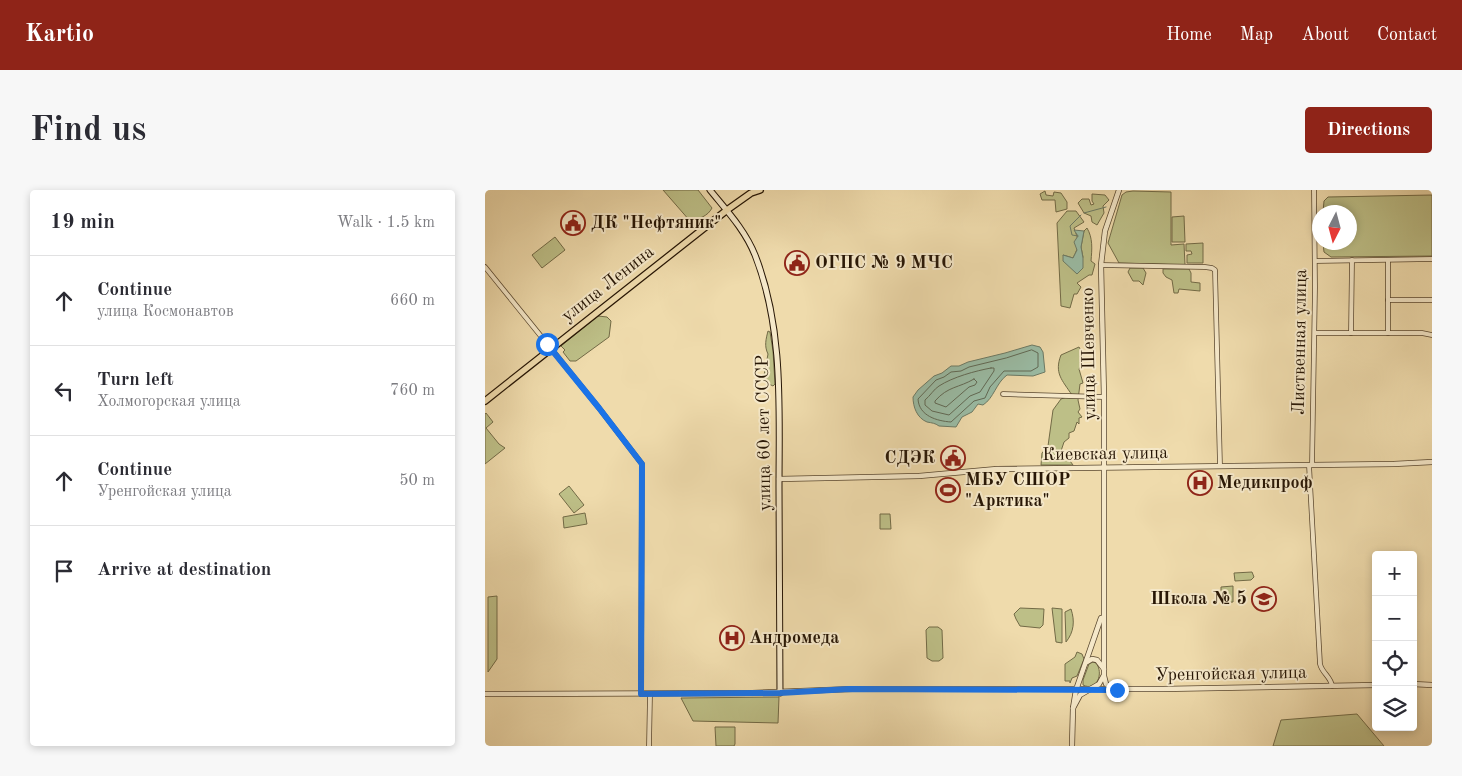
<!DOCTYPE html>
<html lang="en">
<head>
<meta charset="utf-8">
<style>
  body { margin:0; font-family:"Old Standard TT",serif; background:#f7f7f7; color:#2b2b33 }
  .controls { position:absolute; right:15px; bottom:15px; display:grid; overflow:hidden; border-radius:5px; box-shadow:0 2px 8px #0003 }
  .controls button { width:45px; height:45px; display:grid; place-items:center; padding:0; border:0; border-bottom:1px solid #e1e1e2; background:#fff; color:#2b2b33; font:25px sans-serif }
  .compass { position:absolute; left:827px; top:15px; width:45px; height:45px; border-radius:50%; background:#fff; box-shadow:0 2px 8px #0003; rotate:186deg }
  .stop { position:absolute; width:15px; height:15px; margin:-11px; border:4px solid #1a73e8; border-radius:50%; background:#fff }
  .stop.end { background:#1a73e8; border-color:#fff; box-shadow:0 1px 5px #0008 }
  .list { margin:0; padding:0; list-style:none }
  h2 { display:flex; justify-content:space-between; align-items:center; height:65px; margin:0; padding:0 20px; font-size:21px }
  h2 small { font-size:16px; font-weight:400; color:#7c7c81 }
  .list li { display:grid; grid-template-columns:32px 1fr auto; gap:15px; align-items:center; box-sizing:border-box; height:90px; padding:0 20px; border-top:1px solid #e1e1e2 }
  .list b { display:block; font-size:19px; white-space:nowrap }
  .list p { margin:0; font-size:16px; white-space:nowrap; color:#7c7c81 }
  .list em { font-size:16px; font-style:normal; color:#7c7c81 }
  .icon { flex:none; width:28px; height:28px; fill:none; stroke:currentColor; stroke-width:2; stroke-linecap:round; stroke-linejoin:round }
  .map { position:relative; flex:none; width:947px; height:556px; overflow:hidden; border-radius:5px }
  header { display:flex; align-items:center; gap:30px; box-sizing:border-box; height:70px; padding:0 25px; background:#8f2418; color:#fff }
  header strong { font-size:24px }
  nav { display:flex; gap:28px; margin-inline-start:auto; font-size:18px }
  .intro { display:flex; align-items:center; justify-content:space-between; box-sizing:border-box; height:120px; padding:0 30px }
  h1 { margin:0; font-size:35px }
  .button { padding:12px 22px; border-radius:5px; background:#8f2418; color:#fff; font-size:18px; font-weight:700 }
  main { display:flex; gap:30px; padding:0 30px }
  aside { flex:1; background:#fff; border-radius:5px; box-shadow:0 2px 8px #0003 }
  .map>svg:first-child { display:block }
  .green { fill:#bdbf87; stroke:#726a46 }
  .water { fill:#9abca5; stroke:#6c7a65 }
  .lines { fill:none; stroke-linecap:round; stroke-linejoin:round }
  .shore { stroke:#606955; stroke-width:1 }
  .stream { stroke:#6c7a65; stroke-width:1 }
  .minor-casing { stroke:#59472f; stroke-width:5.5 }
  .tertiary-casing { stroke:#59472f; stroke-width:6 }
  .secondary-casing { stroke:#271605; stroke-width:7 }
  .primary-casing { stroke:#271605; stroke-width:8 }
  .minor { stroke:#f5e8c9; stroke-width:4 }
  .tertiary { stroke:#f5e8c9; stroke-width:4.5 }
  .secondary { stroke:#f5e8c9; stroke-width:5 }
  .primary { stroke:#efdbac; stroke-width:5.5 }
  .route { stroke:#1a73e8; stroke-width:6 }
  .labels { text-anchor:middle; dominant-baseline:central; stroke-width:4; stroke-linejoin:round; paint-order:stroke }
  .poi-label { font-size:18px; font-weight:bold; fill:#271605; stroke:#f5e8c9; text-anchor:start }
  .street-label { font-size:18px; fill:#271605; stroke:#f5e8c9 }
</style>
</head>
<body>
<header>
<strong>Kartio</strong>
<nav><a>Home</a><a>Map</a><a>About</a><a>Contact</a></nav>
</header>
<div class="intro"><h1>Find us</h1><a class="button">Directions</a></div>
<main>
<aside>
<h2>19 min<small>Walk · 1.5 km</small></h2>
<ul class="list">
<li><svg class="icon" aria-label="ahead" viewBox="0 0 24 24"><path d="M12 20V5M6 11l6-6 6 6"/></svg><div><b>Continue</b><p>улица Космонавтов</p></div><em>660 m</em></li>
<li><svg class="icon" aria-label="left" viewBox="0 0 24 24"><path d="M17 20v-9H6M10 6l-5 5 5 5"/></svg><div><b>Turn left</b><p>Холмогорская улица</p></div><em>760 m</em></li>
<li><svg class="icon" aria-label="ahead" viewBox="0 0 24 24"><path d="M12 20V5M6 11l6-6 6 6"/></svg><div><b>Continue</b><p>Уренгойская улица</p></div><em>50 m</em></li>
<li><svg class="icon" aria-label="arrive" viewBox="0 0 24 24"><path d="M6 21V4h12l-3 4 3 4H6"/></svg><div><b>Arrive at destination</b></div></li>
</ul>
</aside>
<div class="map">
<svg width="947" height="556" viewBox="0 0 947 556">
  <rect width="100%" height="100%" fill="#efdbac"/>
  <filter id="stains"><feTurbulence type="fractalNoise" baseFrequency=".004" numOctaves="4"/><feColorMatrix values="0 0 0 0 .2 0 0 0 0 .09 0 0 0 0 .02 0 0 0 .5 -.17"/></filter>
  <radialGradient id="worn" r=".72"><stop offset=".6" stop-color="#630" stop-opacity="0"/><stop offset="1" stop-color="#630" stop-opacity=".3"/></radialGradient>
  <g class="green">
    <path d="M 178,0 L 213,0 L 227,18 C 223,26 214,29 205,31 Z"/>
    <path d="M 560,1 L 561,5 L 568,6 L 569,2 L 576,3 L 582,12 L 582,19 L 571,22 L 570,10 L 557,10 L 555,4 Z"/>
    <path d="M 648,1 L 686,2 L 686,55 L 699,54 L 700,75 L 634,73 L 623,53 L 637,5 L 641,2 Z"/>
    <path d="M 607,4 L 620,5 L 624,10 L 618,16 L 619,23 L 612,35 L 607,32 L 606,26 L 599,23 L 593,13 L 597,9 L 604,9 L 606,15 L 609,14 L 607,11 Z"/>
    <path d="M 947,5 L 947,66 L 846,67 L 839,62 L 838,53 L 864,52 L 864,22 L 838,22 L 839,11 L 843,7 Z"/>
    <path d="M 582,21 L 591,21 L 599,32 L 589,38 C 594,51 595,55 588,68 L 578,65 L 592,84 L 598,67 L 596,57 L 599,41 L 602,38 C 608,48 607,59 606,71 L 610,74 L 607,85 L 604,85 L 592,93 L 596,97 L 592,104 L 589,104 L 585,118 L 576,116 L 572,33 Z"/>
    <path d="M 699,26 L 700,52 L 687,52 L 687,27 Z"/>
    <path d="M 70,47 L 80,60 L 57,78 L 47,65 Z"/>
    <path d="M 718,53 L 718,73 L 702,73 L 702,65 L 707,64 L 706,61 L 701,61 L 701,54 Z"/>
    <path d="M 645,78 L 658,78 L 661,83 L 658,95 L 654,91 L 648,91 L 643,82 Z"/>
    <path d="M 678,79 L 704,79 L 706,83 L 706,92 L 715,93 L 715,101 L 694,99 L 693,103 L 689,103 L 687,90 L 681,87 L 678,83 Z"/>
    <path d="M 113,126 L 122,127 L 126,131 L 124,147 L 91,171 L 85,171 L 78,162 L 80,160 L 76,156 Z"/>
    <path d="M 283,141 L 285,142 L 288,161 L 290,194 L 288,196 L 278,191 L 283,164 C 279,156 281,149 283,141 Z"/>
    <path d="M 594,157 L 598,164 L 597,175 L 594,179 L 598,193 L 595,194 L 593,210 L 595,219 L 593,222 L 597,227 L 594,228 L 594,234 L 592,232 L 589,241 L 584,243 L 584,248 L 579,252 L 574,267 L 585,271 L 588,275 L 556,275 L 557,263 L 563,256 L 568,220 L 576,209 L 587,205 C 577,190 569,183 576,165 Z"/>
    <path d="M 1,223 L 8,232 L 1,238 L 14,254 L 20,258 L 0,274 L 0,224 Z"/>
    <path d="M 84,296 L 99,315 L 89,323 L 74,304 Z"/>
    <path d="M 100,323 L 102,334 L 79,338 L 78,327 Z"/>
    <path d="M 395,324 L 405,324 L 406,339 L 395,339 Z"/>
    <path d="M 767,382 L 769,387 L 766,390 L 750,391 L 749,383 Z"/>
    <path d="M 748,396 L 748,412 L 736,413 L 736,397 Z"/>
    <path d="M 12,406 L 12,469 L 3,482 L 3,407 Z"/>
    <path d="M 535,418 L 559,419 L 558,435 L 555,438 L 535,436 L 531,429 L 529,424 Z"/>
    <path d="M 567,418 L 577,419 L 577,453 L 571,452 Z"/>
    <path d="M 586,419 C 590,431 589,442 581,452 L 580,422 Z"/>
    <path d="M 444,437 L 453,437 L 457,440 L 458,468 L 454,471 L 447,471 L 442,468 L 441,440 Z"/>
    <path d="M 592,462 L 597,464 L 599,469 L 592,486 L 587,488 L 585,493 L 585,491 L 580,491 L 580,474 L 590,467 Z"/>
    <path d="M 608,472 L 611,473 C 619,483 612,502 598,495 L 598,490 L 604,474 Z"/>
    <path d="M 294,507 L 293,533 L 208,531 L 196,508 Z"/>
    <path d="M 872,524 L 899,556 L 788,556 L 796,530 Z"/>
    <path d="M 230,537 L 250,537 L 250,554 L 249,556 L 231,556 Z"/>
  </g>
  <g class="water">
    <path d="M 589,40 L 599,41 L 596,57 L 598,68 L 598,78 L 592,84 L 578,71 L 578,65 L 588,68 L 592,60 L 589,52 L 593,46 Z"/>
    <path d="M 547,155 L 555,157 L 558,162 L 560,182 L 548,186 L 522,185 C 511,193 509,208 498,215 L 493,214 L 487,222 L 477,227 L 471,237 L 454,236 C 450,233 447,233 442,232 C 432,228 428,217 428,207 L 433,200 L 449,186 L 457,183 L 466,176 L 474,176 L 483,172 L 520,163 Z"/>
  </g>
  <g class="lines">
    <g class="shore">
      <path d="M 547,160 L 553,163 L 553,177 L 546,181 L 519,181 L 505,197 L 500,208 L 489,211 L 466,232 C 452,231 434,226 433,209 L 451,190 L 459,187 L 466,182 L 476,181 L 484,177 L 521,168 Z"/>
      <path d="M 506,178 L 509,178 L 509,181 L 495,202 L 485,206 L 464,225 L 447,221 L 440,215 L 440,210 C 445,206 449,199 454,196 C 468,187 490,181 506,178 Z"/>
      <path d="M 489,189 L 492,192 L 490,195 L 484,197 L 461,217 L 450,213 L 450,211 C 463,196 474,198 489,189 Z"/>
    </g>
    <g class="stream">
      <path d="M 599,23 L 621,17"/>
      <path d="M 593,46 L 587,45 L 585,36 L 596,25"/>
    </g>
    <defs>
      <g id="minor">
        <path d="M 830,71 L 947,69"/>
        <path d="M 616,75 L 720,77 L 727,78 L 730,80 L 735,276"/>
        <path d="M 0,77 L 114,218 L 157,274 L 156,504"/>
        <path d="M 903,110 L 947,110"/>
        <path d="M 830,143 L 937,143 L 947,145"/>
        <path d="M 866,143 L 867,70"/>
        <path d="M 903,143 L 903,70"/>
        <path d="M 518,204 L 619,207"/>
        <path d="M 824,275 L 835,474 C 837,483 846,487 847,496"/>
        <path d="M 827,275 L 830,97 L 829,0"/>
        <path d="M 164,556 L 165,504"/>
      </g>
      <g id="tertiary">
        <path d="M 294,289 L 434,286 L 512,279 L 909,274 L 947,272"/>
        <path d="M 602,472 L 607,469 L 612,470 L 619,479"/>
        <path d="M 619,486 L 621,494 L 628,499"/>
        <path d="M 928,494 L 947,495"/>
        <path d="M 0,504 L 267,503 L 367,499 L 678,499 L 891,495"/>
        <path d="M 588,518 L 595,505 L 614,494 L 619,485 L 619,207 L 616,75 L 620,41 L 634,0"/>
        <path d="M 587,556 L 588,518 L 591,500 L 616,428"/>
      </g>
      <path id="secondary" d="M 225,0 C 242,21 260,40 270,65 C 299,139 294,220 294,298 C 294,366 295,434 295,503"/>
      <path id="primary" d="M 0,211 L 242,20 L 266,3 L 275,0"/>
    </defs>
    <use href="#minor" class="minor-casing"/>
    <use href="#tertiary" class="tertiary-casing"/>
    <use href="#secondary" class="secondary-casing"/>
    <use href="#primary" class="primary-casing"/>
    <use href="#minor" class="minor"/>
    <use href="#tertiary" class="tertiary"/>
    <use href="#secondary" class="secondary"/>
    <use href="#primary" class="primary"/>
  </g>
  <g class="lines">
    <path class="route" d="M 62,154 L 114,218 L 157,274 L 156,504 L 295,503 L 364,499 L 632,500"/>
  </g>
  <defs>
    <symbol id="civic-ring" viewBox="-11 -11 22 22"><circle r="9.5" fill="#f5e8c9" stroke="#8f2418" stroke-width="1.5"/><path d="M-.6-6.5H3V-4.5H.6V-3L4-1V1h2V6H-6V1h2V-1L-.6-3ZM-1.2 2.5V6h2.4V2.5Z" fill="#8f2418"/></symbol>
    <symbol id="hospital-ring" viewBox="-11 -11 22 22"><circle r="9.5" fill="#f5e8c9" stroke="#8f2418" stroke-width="1.5"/><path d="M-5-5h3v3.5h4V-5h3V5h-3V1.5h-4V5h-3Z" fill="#8f2418"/></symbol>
    <symbol id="stadium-ring" viewBox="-11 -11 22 22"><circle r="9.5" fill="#f5e8c9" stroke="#8f2418" stroke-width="1.5"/><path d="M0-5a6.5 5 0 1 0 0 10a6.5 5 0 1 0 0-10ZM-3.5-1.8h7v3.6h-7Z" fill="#8f2418"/></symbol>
    <symbol id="school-ring" viewBox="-11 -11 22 22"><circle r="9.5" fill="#f5e8c9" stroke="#8f2418" stroke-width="1.5"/><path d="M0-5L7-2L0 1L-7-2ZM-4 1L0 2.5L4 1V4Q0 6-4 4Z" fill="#8f2418"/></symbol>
  </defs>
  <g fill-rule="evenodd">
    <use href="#civic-ring" x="74" y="19" width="28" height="28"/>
    <use href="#civic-ring" x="298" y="59" width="28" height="28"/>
    <use href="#civic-ring" x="454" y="254" width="28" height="28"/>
    <use href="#hospital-ring" x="701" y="279" width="28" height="28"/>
    <use href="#stadium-ring" x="449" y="286" width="28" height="28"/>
    <use href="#school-ring" x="765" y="395" width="28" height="28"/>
    <use href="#hospital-ring" x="233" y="434" width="28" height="28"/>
  </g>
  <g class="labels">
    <g class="poi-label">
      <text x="106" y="33">ДК "Нефтяник"</text>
      <text x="330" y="73">ОГПС № 9 МЧС</text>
      <text x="450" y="268" text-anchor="end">СДЭК</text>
      <text x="480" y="290">МБУ СШОР<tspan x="480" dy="21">"Арктика"</tspan></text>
      <text x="732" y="293">Медикпроф</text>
      <text x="762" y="409" text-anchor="end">Школа № 5</text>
      <text x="264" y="448">Андромеда</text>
    </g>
    <g class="street-label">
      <text transform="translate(123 94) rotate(-38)">улица Ленина</text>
      <text transform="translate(815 152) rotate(-89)">Лиственная улица</text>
      <text transform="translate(604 164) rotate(-91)">улица Шевченко</text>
      <text transform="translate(279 243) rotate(-91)">улица 60 лет СССР</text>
      <text transform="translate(620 264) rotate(-1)">Киевская улица</text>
      <text transform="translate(746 484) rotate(-1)">Уренгойская улица</text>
    </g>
  </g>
  <rect width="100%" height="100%" filter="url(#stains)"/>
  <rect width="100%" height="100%" fill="url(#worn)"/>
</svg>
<div class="controls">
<button>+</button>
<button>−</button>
<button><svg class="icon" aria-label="locate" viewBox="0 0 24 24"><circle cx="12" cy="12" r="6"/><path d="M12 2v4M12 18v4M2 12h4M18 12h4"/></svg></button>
<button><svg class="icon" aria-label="layers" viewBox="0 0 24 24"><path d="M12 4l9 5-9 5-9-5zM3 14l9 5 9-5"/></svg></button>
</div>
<svg class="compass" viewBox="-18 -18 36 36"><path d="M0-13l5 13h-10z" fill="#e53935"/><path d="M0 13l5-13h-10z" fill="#7c7c81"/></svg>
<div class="stop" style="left:62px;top:154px"></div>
<div class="stop end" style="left:632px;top:500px"></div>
</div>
</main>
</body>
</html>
